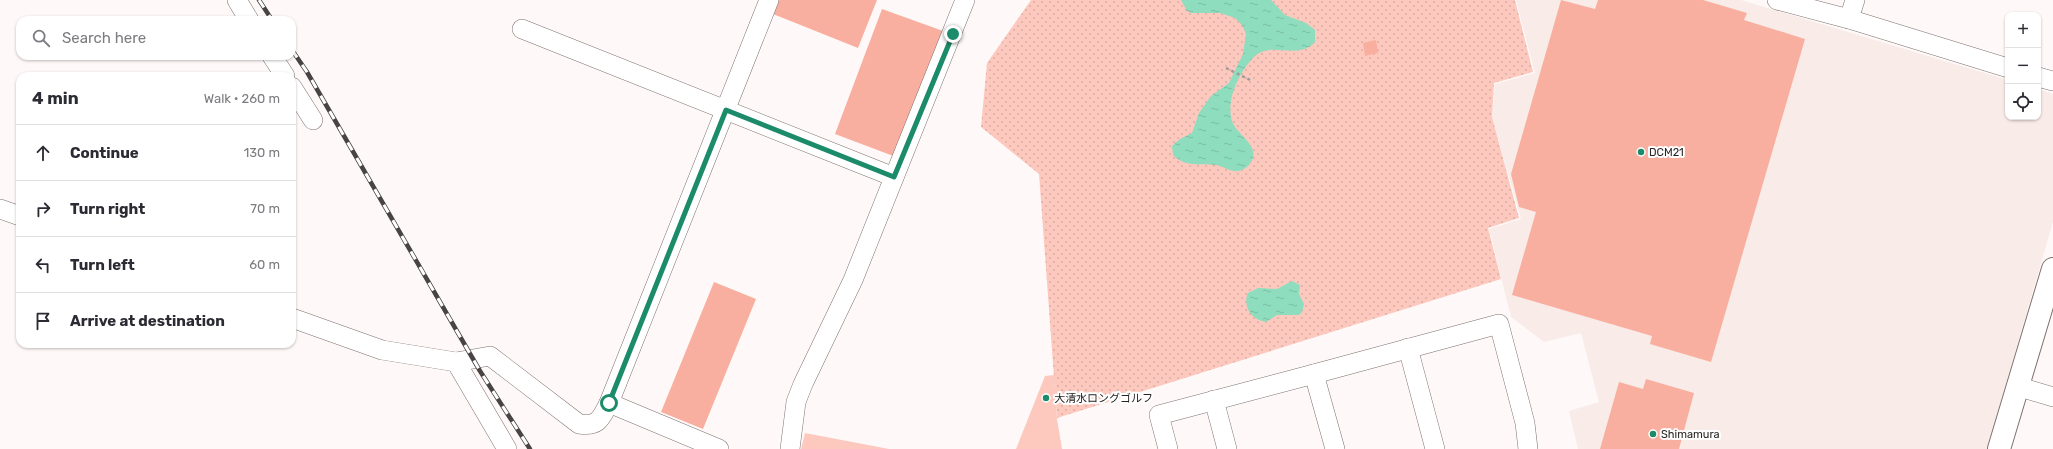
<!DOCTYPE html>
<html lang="en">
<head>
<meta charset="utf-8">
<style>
  body { margin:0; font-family:Rubik,"Noto Sans JP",sans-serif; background:#f7f7f7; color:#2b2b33 }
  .controls { position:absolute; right:12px; top:12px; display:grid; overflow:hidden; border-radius:8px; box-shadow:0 1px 3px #0004 }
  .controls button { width:36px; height:36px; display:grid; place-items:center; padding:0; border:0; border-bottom:1px solid #e1e1e2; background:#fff; color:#2b2b33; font:20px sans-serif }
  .stop { position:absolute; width:12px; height:12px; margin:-9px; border:3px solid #1c8b6a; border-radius:50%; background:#fff }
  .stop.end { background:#1c8b6a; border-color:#fff; box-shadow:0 1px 4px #0008 }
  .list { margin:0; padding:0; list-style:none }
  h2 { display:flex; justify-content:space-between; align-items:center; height:52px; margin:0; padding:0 16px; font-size:17px }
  h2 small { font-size:13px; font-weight:400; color:#7c7c81 }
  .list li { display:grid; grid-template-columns:26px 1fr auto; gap:12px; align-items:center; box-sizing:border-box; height:56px; padding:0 16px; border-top:1px solid #e1e1e2 }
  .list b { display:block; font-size:15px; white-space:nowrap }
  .list em { font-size:13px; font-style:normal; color:#7c7c81 }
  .icon { flex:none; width:22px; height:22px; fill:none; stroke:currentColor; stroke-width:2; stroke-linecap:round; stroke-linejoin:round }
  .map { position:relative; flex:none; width:2053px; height:449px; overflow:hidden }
  .search { position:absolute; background:#fff; box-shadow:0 1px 3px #0004; left:16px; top:16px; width:280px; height:44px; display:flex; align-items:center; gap:10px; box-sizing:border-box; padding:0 14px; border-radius:12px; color:#7c7c81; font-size:15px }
  .panel { position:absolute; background:#fff; box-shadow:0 1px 3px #0004; left:16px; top:72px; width:280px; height:276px; border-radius:12px }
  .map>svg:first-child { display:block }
  .built { fill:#f8ebe8 }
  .green { fill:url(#green-dots) }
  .pitch { fill:#fdc9be }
  .water { fill:url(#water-ripples) }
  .building { fill:#f9af9f }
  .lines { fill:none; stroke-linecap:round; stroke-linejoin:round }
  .street-casing { stroke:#7e7270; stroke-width:20 }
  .secondary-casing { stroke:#7e7270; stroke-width:24 }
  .path { stroke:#9f9b9a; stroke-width:2.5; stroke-dasharray:3 3; stroke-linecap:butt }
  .street { stroke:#fff; stroke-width:19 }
  .secondary { stroke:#fff; stroke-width:22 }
  .rail-casing { stroke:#484443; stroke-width:4.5 }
  .rail { stroke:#fff; stroke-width:3; stroke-dasharray:9; stroke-linecap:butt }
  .route { stroke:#1c8b6a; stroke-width:5 }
  .poi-dot { fill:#1c8b6a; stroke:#fff; stroke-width:1.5 }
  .labels { text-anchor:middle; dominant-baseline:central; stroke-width:4; stroke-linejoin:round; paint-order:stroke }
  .poi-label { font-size:11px; fill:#282423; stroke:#fff; text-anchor:start }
</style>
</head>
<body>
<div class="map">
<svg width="2053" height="449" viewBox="0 0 2053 449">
  <defs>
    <pattern id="green-dots" width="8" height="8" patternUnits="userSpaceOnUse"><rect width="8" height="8" fill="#fdc9be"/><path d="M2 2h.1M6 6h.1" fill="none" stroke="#d9aca3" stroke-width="1.8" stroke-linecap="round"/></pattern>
    <pattern id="water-ripples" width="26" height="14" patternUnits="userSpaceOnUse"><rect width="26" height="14" fill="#8dddbe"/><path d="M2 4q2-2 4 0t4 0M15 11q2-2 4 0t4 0" fill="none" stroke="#7abea3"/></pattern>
  </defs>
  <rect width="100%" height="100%" fill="#fef9f8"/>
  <path class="built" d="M 1516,0 L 1741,0 L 2008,80 L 2008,117 L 2038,117 L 2038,89 L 2053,94 L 2053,222 L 1987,449 L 1578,449 L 1569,411 L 1599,402 L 1581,333 L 1544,342 L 1511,317 L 1489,229 L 1521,219 L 1492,117 L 1495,84 L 1535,73 Z"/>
  <path class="green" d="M 1031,0 L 1515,0 L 1533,72 L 1494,83 L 1492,117 L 1519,218 L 1488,228 L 1501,279 L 1057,418 L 1039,174 L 981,127 L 987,63 Z"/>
  <g class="pitch">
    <path d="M 1054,375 L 1057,419 L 1062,449 L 1016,449 L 1045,376 Z"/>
    <path d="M 805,433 L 889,449 L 801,449 Z"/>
  </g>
  <g class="water">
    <path d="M 1181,0 L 1271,0 L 1285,15 L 1306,23 L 1315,30 L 1315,42 C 1297,62 1270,38 1252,59 C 1238,74 1226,101 1232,121 C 1237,136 1264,147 1249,165 C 1245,169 1241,171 1236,171 C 1228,171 1223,166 1216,165 C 1199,163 1186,168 1173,155 L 1172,146 L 1180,139 L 1192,133 L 1199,113 L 1211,96 L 1229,83 L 1243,54 L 1246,34 L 1242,25 L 1235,18 L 1220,13 L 1192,13 L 1187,11 Z"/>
    <path d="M 1292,281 L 1300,285 L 1299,294 L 1304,304 L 1302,312 L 1299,315 L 1277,315 L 1266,322 C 1252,320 1242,307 1248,293 L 1258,288 L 1277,289 Z"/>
  </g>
  <g class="building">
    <path d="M 779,0 L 877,0 L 858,48 L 773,14 Z"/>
    <path d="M 1561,0 L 1595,9 L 1598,0 L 1703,0 L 1747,13 L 1744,20 L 1805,39 L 1711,362 L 1650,344 L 1652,336 L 1512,295 L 1536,212 L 1519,207 L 1511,174 Z"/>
    <path d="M 882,9 L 943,31 L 896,157 L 835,134 Z"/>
    <path d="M 1376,40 L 1378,53 L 1365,56 L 1363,43 Z"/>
    <path d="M 714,282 L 756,299 L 703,429 L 661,412 Z"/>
    <path d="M 1646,379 L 1694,393 L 1679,449 L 1600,449 L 1619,382 L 1643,389 Z"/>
  </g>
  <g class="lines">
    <defs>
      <g id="street">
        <path d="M 237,0 L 249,20"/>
        <path d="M 1777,0 L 1849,19 L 2008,68"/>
        <path d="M 1849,19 L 1855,0"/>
        <path d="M 522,29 L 894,177"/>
        <path d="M 272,56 L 285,76"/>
        <path d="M 2038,77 L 2053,81"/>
        <path d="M 292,87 L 313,120"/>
        <path d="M 0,209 L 20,216"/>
        <path d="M 292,318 L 382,350 L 456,362 L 490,356 L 579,424 C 599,427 601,418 609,403 L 769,0"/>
        <path d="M 1408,348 L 1435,449"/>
        <path d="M 456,362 L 507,449"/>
        <path d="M 2017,386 L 2053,397"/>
        <path d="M 1214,400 L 1227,449"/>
        <path d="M 609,403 L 719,449"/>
        <path d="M 790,449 L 796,402 L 803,384 L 853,280 L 965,0"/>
        <path d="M 1168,449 L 1159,415 L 1314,374"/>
        <path d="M 1335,449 L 1314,374 L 1499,324 L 1525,423 L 1528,449"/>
      </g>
      <path id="secondary" d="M 1999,449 L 2053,269"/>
    </defs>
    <use href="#street" class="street-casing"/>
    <use href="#secondary" class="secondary-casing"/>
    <path class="path" d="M 1226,68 L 1250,80"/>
    <use href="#street" class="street"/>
    <use href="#secondary" class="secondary"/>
    <defs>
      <g id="rail">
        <path d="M 259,0 L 272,20"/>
        <path d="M 292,50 L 307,72 L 480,371 L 530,449"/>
      </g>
    </defs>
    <use href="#rail" class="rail-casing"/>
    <use href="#rail" class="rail"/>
  </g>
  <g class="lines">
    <path class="route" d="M 609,403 L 726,110 L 894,177 L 953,34"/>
  </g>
  <g class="poi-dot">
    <circle cx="1641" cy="152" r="4"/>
    <circle cx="1046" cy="398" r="4"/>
    <circle cx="1653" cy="434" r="4"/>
  </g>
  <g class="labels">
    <g class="poi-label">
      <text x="1649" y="152">DCM21</text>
      <text x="1054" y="398">大清水ロングゴルフ</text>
      <text x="1661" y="434">Shimamura</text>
    </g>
  </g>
</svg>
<div class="controls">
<button>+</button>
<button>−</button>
<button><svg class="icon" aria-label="locate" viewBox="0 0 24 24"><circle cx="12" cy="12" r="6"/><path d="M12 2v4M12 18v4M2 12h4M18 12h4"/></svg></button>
</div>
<div class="stop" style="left:609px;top:403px"></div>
<div class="stop end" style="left:953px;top:34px"></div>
<div class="search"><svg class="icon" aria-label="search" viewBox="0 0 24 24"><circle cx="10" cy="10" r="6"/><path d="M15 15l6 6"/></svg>Search here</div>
<section class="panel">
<h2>4 min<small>Walk · 260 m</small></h2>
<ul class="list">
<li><svg class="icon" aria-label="ahead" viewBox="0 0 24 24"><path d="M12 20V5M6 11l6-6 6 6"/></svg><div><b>Continue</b></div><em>130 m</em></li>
<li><svg class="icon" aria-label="right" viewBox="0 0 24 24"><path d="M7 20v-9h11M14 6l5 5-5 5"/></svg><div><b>Turn right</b></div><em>70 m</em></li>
<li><svg class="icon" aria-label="left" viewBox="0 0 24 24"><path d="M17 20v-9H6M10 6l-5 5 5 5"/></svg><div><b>Turn left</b></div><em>60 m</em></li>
<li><svg class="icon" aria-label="arrive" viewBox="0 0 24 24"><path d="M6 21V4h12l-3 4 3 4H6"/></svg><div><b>Arrive at destination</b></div></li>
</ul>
</section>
</div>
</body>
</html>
